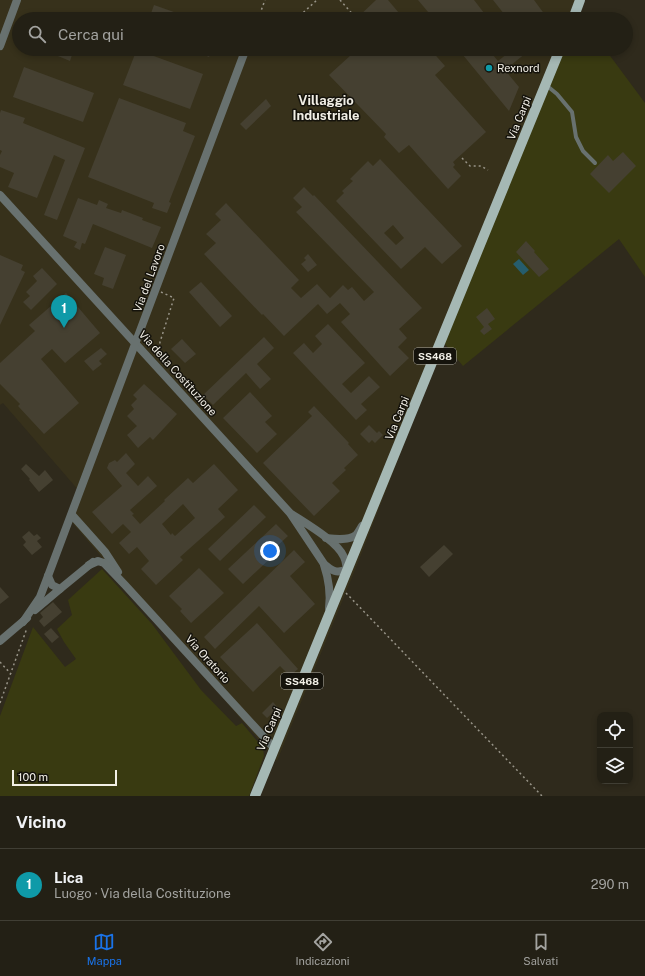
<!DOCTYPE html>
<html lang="it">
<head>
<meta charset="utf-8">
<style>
  body { margin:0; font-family:"Public Sans",sans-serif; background:#2f2d22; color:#f1f3f6 }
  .controls { position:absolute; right:12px; bottom:12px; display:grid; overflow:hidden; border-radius:8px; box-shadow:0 2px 6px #0003 }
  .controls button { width:36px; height:36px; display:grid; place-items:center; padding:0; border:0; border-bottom:1px solid #403e34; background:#232015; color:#f1f3f6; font:20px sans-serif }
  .scale { position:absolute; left:12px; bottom:10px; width:105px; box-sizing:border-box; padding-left:4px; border:2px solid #f2efe6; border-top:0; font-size:11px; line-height:14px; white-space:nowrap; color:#f2efe6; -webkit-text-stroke:3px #15130c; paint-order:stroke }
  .you { position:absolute; left:270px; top:551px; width:14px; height:14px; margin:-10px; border:3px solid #fff; border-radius:50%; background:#1a73e8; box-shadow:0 0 0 6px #1a73e833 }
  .badge { display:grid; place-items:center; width:26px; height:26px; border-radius:50%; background:#1a73e8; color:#fff; font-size:13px; font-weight:700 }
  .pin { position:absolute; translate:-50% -33px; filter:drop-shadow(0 1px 2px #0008) }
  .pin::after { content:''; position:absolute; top:21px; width:14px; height:12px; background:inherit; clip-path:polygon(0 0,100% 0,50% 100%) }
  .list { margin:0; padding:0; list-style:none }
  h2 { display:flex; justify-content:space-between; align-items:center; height:52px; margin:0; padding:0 16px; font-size:17px }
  h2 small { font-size:13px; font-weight:400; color:#a3a3a0 }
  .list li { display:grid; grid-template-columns:26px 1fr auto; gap:12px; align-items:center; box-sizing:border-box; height:72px; padding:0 16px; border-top:1px solid #403e34 }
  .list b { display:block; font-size:15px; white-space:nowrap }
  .list p { margin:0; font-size:13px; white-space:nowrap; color:#a3a3a0 }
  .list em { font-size:13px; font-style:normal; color:#a3a3a0 }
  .icon { flex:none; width:22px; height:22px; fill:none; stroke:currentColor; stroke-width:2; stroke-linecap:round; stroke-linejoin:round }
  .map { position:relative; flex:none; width:645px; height:796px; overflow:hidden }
  .search { position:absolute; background:#232015; box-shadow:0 2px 6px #0003; left:12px; right:12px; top:12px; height:44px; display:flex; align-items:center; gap:10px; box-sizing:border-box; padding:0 14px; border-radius:22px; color:#a3a3a0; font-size:15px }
  .sheet { height:124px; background:#232015 }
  nav { display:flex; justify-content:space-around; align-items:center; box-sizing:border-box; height:56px; border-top:1px solid #403e34; background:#232015; font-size:11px; color:#a3a3a0 }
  nav a { display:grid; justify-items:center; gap:2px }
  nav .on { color:#1a73e8 }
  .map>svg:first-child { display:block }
  .built { fill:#37311b }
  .green { fill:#393a11 }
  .water { fill:#265d6d }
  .building { fill:#454031; fill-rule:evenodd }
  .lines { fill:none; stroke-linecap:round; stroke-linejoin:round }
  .path { stroke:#989488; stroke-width:1.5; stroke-dasharray:2 3; stroke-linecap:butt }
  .lane { stroke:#68716f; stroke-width:4 }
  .street { stroke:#68716f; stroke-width:8 }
  .primary { stroke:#a5b8b4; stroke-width:10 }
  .culture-dot { fill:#0f9aa8; stroke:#15130c; stroke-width:1.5 }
  .labels { text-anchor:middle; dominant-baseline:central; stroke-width:3; stroke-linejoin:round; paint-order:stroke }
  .shield { fill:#15130c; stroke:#b0ada5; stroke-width:1 }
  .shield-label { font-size:10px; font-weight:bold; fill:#f2efe6 }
  .poi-label { font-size:11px; fill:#f2efe6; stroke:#15130c; text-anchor:start }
  .street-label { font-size:11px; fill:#f2efe6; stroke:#15130c }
  .quarter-label { font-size:13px; font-weight:bold; fill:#f2efe6; stroke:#15130c }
</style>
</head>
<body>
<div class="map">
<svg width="645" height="796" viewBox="0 0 645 796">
  <rect width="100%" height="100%" fill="#2f2a1c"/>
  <path class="built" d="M 0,0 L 582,0 L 574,19 L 19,19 L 19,49 L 562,49 L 434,367 L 357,565 L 277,761 L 69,519 L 80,492 L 3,403 L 0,405 Z"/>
  <g class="green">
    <path d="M 562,49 L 605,49 L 645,103 L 645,277 L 619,239 L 463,366 L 444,343 Z"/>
    <path d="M 102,569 L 152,624 L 201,690 L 236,726 L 242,723 L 263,748 L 264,756 L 249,796 L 0,796 L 0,716 L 33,627 L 65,667 L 76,659 L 64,642 L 57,629 L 72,615 L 68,600 Z"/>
  </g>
  <path class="water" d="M 519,259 L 529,270 L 523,275 L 513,264 Z"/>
  <g class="building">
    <path d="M 376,0 L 388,0 L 404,19 L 356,19 Z"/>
    <path d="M 418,0 L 474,0 L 484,13 L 477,19 L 434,19 Z"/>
    <path d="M 493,0 L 534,0 L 548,19 L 508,19 Z"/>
    <path d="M 154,5 L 191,18 L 191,19 L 149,19 Z"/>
    <path d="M 41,49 L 74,49 L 70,61 Z"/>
    <path d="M 137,49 L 153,49 L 151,55 L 203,74 L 190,109 L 123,85 Z"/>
    <path d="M 189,49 L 212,49 L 209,57 Z"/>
    <path d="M 346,49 L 430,49 L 445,66 L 435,75 L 486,132 L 453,162 L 455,165 L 453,167 L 461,176 L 448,189 L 409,145 L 399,153 L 384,137 L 386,134 L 329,75 L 351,55 Z"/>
    <path d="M 458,49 L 488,49 L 498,61 L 513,49 L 531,49 L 505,70 L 519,87 L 509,111 Z"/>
    <path d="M 24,67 L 94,93 L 83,122 L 13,97 Z"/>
    <path d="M 119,98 L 186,123 L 183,131 L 195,136 L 169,202 L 171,203 L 167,213 L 152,208 L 154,203 L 88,177 Z"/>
    <path d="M 266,99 L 271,106 L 246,130 L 240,124 Z"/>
    <path d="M 1,110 L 25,118 L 23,123 L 85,148 L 57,220 L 44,215 L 65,160 L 54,155 L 37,198 L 8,187 L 14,173 L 0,167 L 0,155 L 2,151 L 0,150 L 0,113 Z"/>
    <path d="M 623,152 L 636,166 L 609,193 L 590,174 L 608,155 L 613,161 Z"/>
    <path d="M 380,159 L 462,246 L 442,264 L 425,247 L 401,269 L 336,201 L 344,193 L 342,191 L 353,181 L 350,179 L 368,161 L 373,166 ZM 393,225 L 404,238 L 396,245 L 384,233 Z"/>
    <path d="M 304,187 L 313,196 L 314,195 L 422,308 L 399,329 L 407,338 L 398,347 L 409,358 L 390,376 L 341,322 L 350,314 L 340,303 L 327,314 L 318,304 L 284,336 L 263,314 L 262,315 L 204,254 L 216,243 L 206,234 L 221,220 L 215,214 L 226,203 L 299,280 L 291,288 L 301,298 L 317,284 L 330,298 L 343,285 L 348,290 L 352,287 L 364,301 L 374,292 L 296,212 L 302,207 L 293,198 Z"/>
    <path d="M 78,198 L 97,205 L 99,200 L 108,204 L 106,208 L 121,213 L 122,210 L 143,218 L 142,220 L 161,227 L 152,248 L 93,224 L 85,244 L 82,243 L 80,250 L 74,247 L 77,242 L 63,236 Z"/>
    <path d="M 526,241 L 535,251 L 534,252 L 549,269 L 539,277 L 516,252 Z"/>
    <path d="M 105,247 L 126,255 L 113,289 L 102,285 L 104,278 L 94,274 Z"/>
    <path d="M 308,254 L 317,265 L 308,272 L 301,264 L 306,260 L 304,258 Z"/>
    <path d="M 0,255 L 23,265 L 21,270 L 25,272 L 0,325 Z"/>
    <path d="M 42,268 L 57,284 L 31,310 L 23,302 L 30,296 L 26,292 L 37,281 L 33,276 Z"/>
    <path d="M 201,282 L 232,316 L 220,327 L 189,292 Z"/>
    <path d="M 66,293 L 100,333 L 65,363 L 52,349 L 41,359 L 79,403 L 44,434 L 18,406 L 20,404 L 0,384 L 0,363 L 35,331 L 29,325 Z"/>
    <path d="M 487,308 L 495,319 L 488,324 L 492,329 L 484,335 L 480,331 L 484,327 L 476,317 Z"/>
    <path d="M 328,324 L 365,363 L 342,384 L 351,393 L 369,376 L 380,387 L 361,404 L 367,410 L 356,420 L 293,353 L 304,343 L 313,353 L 322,344 L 315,336 Z"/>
    <path d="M 264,337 L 274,348 L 257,364 L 271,379 L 260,389 L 246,373 L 213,405 L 203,395 Z"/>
    <path d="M 182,339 L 196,354 L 185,363 L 171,349 Z"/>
    <path d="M 101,348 L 107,354 L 99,361 L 102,364 L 93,371 L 84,361 Z"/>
    <path d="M 144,384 L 177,414 L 153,440 L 150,437 L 138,448 L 127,435 L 137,426 L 127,416 L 134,409 L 131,405 L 137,399 L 133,395 Z"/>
    <path d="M 250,392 L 272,416 L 265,422 L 277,434 L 257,453 L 223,418 Z"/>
    <path d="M 314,406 L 349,443 L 348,444 L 358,455 L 344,468 L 346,470 L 332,483 L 340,491 L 314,516 L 263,463 L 312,416 L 308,412 Z"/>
    <path d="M 369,425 L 377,433 L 379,431 L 383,435 L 375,443 L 372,440 L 369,443 L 360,434 Z"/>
    <path d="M 126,453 L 135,464 L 126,473 L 138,486 L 148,476 L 157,486 L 130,510 L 134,514 L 132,515 L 140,524 L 165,501 L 164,500 L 188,478 L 193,483 L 214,464 L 238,490 L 218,509 L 225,517 L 180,557 L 183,560 L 156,585 L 141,569 L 149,561 L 137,547 L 129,554 L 119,543 L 131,532 L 123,524 L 112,534 L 92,512 L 122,486 L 107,468 L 109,463 L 115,460 L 117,462 ZM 183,504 L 195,518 L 175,536 L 172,533 L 171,535 L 162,524 Z"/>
    <path d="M 26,464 L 39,476 L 45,470 L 53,480 L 39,492 L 29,480 L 30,479 L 21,469 Z"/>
    <path d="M 254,505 L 266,517 L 220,561 L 208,549 Z"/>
    <path d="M 276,524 L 288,536 L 274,549 L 277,552 L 243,584 L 228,569 Z"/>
    <path d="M 29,531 L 34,536 L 37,534 L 41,538 L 37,541 L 42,547 L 32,555 L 23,545 L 26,542 L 22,537 Z"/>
    <path d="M 444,545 L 453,554 L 429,577 L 420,567 Z"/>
    <path d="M 294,550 L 305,562 L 290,576 L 315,604 L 284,633 L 259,606 L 215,649 L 204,637 Z"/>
    <path d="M 199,568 L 224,593 L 191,623 L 180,611 L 182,609 L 169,596 Z"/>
    <path d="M 0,587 L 9,597 L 0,604 Z"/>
    <path d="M 53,602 L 62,612 L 44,627 L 39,621 L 43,617 L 40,613 Z"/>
    <path d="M 257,623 L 298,669 L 290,676 L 280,666 L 253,692 L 220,657 Z"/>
    <path d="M 51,628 L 59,637 L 52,643 L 44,634 Z"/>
    <path d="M 273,702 L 278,708 L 267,718 L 262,713 Z"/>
  </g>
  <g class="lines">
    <g class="path">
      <path d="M 340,0 L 357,19"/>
      <path d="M 258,19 L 265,0"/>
      <path d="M 296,19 L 317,0"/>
      <path d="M 462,158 L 470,166 L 481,166 L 488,170"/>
      <path d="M 161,292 L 174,298 L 160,342 L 159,355 L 162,361"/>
      <path d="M 346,593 L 542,796"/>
      <path d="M 0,662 L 11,674"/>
      <path d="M 0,703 L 27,628"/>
    </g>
    <path class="lane" d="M 546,85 L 557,94 L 572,112 L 576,137 L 583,151 L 595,163"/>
    <g class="street">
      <path d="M 0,46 L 17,0"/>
      <path d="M 0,195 L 290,513 L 324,564 C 332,571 337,574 347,569 C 346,565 346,561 344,557 C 337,541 305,523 290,513"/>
      <path d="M 72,515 L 105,552 L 118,572"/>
      <path d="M 326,538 C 335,539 349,541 356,535 C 358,533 360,529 362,526"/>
      <path d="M 89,565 L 98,561 L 104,563 L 125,585 L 274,748"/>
      <path d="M 324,565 C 329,580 331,592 329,608"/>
      <path d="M 48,576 L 52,585 L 60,589 L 93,562"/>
      <path d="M 35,610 L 60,589"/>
      <path d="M 23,622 L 40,597 L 48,576 L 245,51 L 247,49"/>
      <path d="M 0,641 L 27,618"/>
    </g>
    <g class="primary">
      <path d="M 573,19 L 580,0"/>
      <path d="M 255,796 C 356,547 459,298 560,49"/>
    </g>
  </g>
  <circle class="culture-dot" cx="489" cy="68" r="4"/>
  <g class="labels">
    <g class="shield">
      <rect x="414" y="348" width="42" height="16" rx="3"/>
      <rect x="281" y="673" width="42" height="16" rx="3"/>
    </g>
    <g class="shield-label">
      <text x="435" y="356">SS468</text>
      <text x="302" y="681">SS468</text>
    </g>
    <g class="poi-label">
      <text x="497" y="68">Rexnord</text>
    </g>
    <g class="street-label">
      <text transform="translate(519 118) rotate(-68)">Via Carpi</text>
      <text transform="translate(149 278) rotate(-70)">Via del Lavoro</text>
      <text transform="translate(178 373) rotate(48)">Via della Costituzione</text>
      <text transform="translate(397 418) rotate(-68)">Via Carpi</text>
      <text transform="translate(208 659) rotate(48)">Via Oratorio</text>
      <text transform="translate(269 729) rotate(-67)">Via Carpi</text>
    </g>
    <g class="quarter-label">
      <text x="326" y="100">Villaggio<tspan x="326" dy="15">Industriale</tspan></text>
    </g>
  </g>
</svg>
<div class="controls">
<button><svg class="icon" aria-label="locate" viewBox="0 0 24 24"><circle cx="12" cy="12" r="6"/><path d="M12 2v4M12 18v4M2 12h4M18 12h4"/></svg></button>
<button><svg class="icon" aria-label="layers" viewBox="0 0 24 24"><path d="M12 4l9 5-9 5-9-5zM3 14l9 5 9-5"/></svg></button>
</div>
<div class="scale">100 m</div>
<div class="you"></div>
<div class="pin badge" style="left:64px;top:328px;background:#0f9aa8">1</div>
<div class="search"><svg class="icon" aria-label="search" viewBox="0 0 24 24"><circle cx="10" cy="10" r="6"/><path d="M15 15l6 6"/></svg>Cerca qui</div>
</div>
<section class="sheet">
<h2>Vicino<small></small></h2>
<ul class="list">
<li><span class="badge" style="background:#0f9aa8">1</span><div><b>Lica</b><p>Luogo · Via della Costituzione</p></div><em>290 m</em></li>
</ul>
</section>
<nav>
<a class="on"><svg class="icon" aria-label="map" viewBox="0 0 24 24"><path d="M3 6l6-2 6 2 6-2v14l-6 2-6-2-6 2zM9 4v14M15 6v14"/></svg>Mappa</a>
<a><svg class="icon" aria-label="directions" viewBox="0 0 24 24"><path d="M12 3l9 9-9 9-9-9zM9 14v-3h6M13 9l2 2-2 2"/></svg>Indicazioni</a>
<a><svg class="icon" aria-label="saved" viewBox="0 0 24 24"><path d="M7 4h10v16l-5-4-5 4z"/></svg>Salvati</a>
</nav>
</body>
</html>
